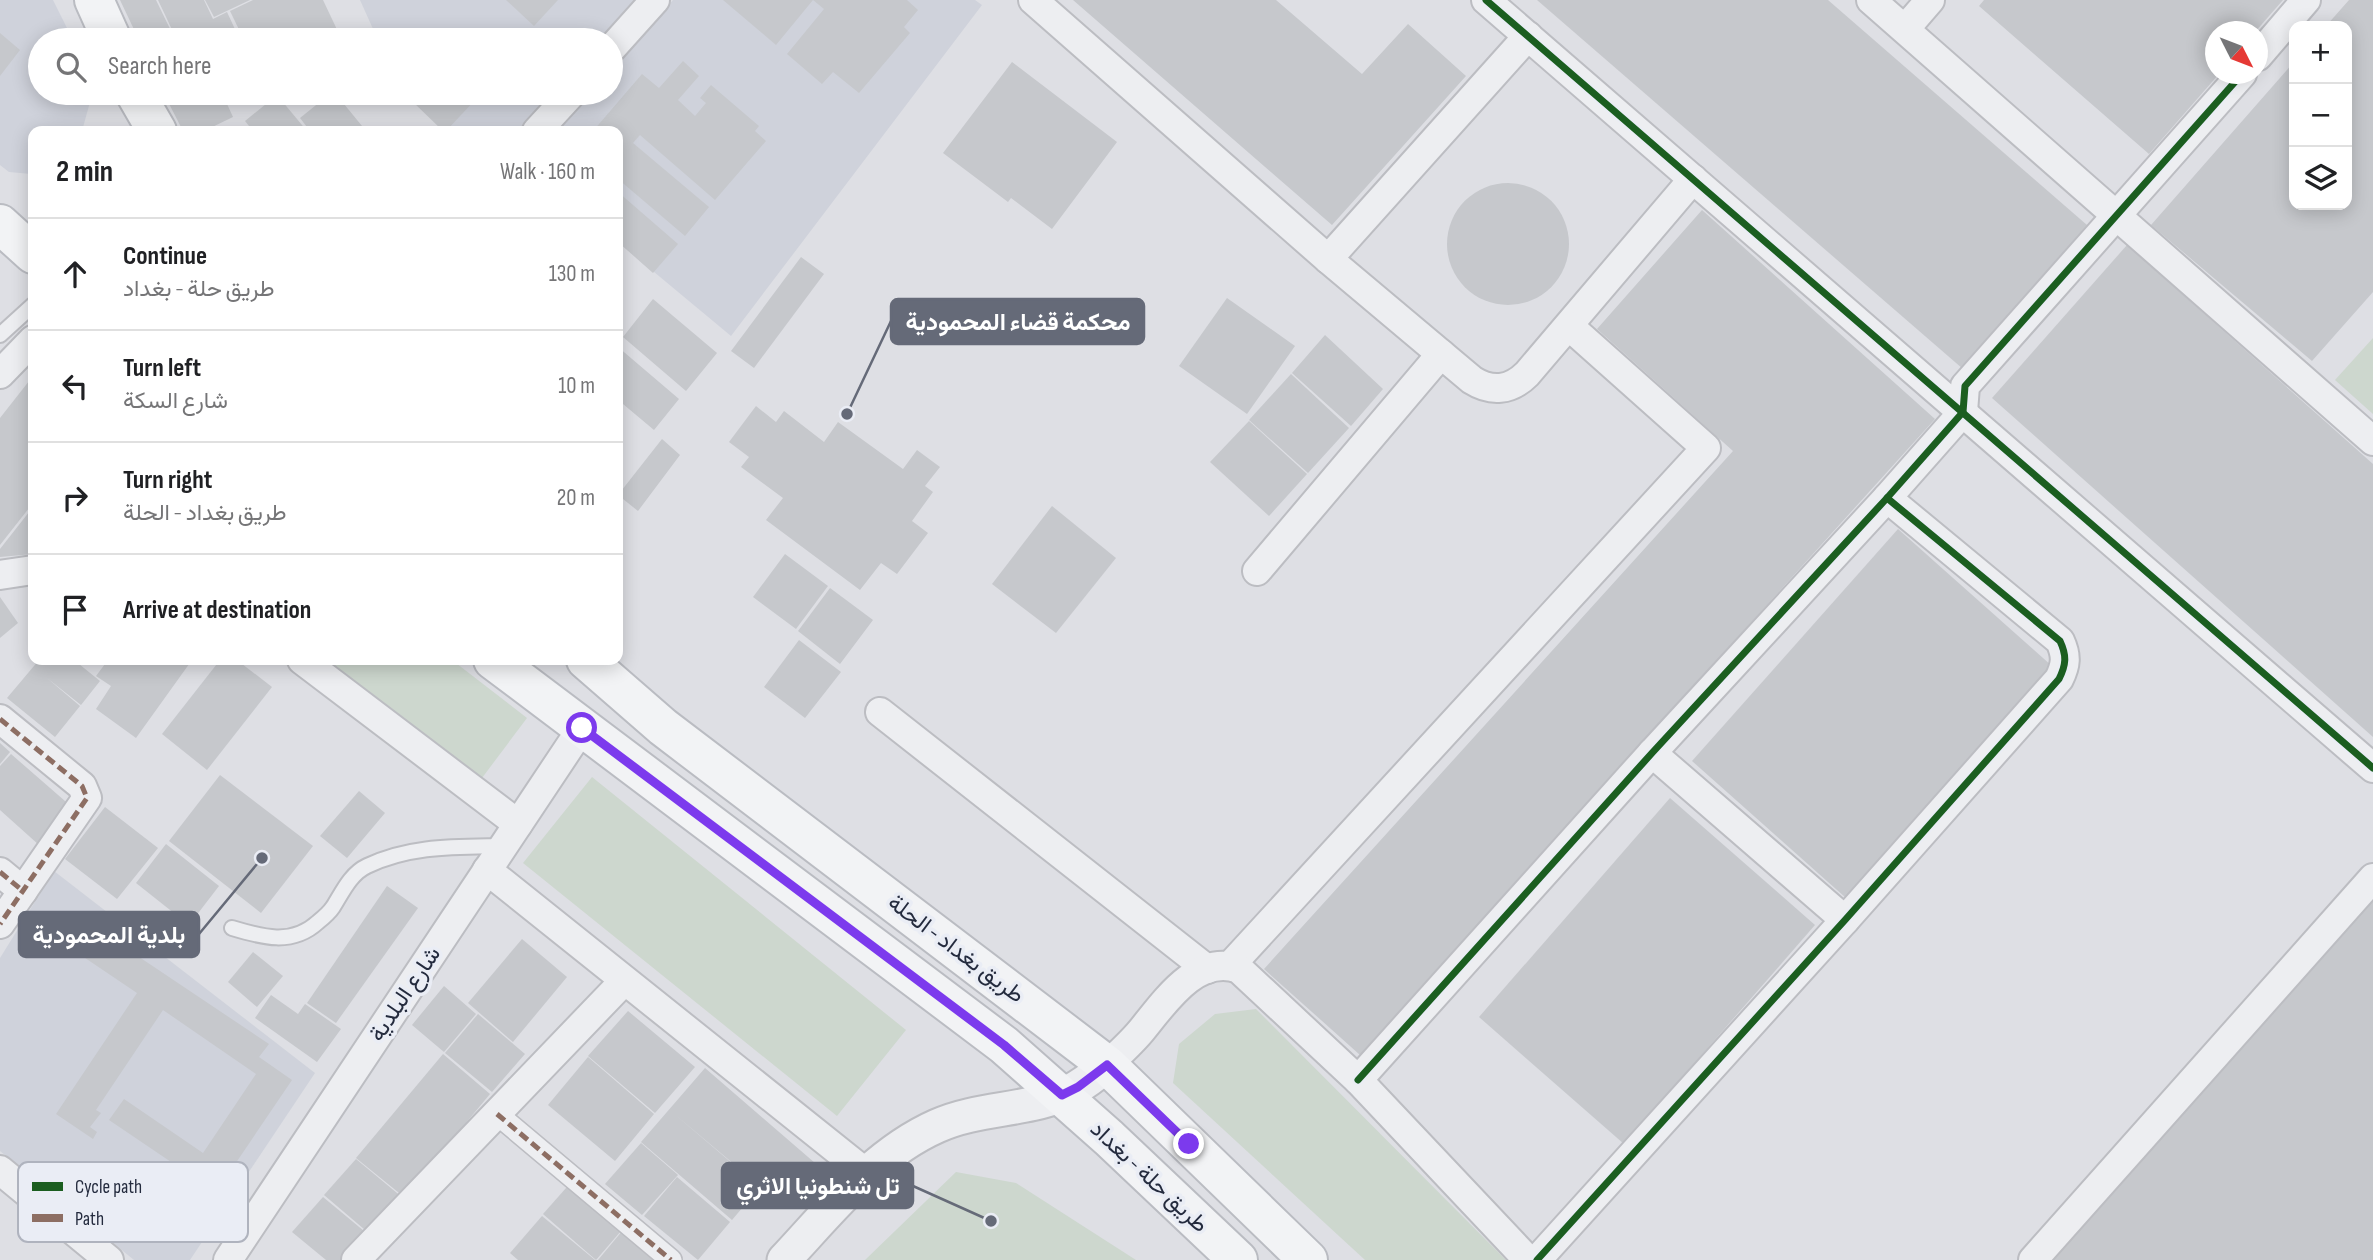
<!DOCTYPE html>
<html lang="en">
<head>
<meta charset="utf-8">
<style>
  body { margin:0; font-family:"Sofia Sans Condensed",Vazirmatn,sans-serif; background:#f2f2f2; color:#202124 }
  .controls { position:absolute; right:21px; top:21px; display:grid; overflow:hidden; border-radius:14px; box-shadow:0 4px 18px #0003 }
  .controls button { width:63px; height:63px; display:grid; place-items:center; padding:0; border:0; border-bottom:2px solid #e0e0e0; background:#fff; color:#202124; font:35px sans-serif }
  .compass { position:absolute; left:2205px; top:21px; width:63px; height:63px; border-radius:50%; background:#fff; box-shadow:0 4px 18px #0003; rotate:132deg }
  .stop { position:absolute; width:21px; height:21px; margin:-16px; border:5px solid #7c3aed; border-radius:50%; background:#fff }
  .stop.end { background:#7c3aed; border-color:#fff; box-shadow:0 2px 7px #0008 }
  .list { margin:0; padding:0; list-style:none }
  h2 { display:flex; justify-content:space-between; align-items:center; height:91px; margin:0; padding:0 28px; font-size:30px }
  h2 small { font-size:23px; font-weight:400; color:#757577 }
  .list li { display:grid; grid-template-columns:46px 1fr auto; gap:21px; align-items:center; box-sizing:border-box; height:112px; padding:0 28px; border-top:2px solid #e0e0e0 }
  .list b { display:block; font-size:26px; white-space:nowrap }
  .list p { margin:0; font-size:23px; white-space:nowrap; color:#757577 }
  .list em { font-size:23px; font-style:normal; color:#757577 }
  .icon { flex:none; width:38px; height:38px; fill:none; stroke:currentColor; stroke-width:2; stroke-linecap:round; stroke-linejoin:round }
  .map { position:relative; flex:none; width:2373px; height:1260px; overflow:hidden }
  .search { position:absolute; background:#fff; box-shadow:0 4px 18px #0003; left:28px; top:28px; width:595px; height:77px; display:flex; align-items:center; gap:18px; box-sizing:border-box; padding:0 24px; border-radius:38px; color:#757577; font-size:26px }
  .panel { position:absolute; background:#fff; box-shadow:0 4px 18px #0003; left:28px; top:126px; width:595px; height:539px; border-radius:14px }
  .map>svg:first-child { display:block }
  .built { fill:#cfd2db }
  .green { fill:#cdd7ce }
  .building { fill:#c6c8cc }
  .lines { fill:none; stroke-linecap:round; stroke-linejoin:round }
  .service-casing { stroke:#bcbdc2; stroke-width:18 }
  .pedestrian-casing { stroke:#bcbdc2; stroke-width:24 }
  .minor-casing { stroke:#bcbdc2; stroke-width:32 }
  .tertiary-casing { stroke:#bcbdc2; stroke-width:37 }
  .primary-casing { stroke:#babcc2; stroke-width:42 }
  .service { stroke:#edeef1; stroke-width:14 }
  .pedestrian { stroke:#edeef1; stroke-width:21 }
  .minor { stroke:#edeef1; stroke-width:28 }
  .tertiary { stroke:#edeef1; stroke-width:33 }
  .primary { stroke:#f2f3f5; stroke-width:38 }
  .quiet { stroke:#8d6e63; stroke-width:5; stroke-dasharray:10 5; stroke-linecap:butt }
  .cycleway-casing { stroke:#eaedf5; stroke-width:11 }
  .cycleway { stroke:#1b5e20; stroke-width:7 }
  .route { stroke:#7c3aed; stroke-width:9 }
  .labels { text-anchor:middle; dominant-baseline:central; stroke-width:7; stroke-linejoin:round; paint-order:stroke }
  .street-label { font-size:23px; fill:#242b3e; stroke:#eaedf5 }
  .key { fill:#eaedf5; stroke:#afb3be; stroke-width:2 }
  .key-label { font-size:19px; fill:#242b3e }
  .leader { fill:none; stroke:#656a78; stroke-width:2.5 }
  .callout-dot { fill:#656a78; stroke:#eaedf5; stroke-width:2.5 }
  .callout { fill:#656a78; stroke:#656a78; stroke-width:2.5 }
  .callout-label { font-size:24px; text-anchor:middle; font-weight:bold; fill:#fff }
</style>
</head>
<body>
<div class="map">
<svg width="2373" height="1260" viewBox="0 0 2373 1260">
  <rect width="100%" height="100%" fill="#dedfe4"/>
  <g class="built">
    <path d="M 0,0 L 53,0 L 73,40 L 40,40 L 40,93 L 88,93 L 90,102 L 82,131 L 33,131 L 33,172 L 31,174 L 9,172 L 0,165 Z"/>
    <path d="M 360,0 L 635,0 L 599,40 L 378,40 Z"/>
    <path d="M 673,0 L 975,0 L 982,5 L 731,336 L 618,242 L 618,131 L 557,131 L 591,93 L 611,93 L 611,71 Z"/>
    <path d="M 404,93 L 552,93 L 518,131 L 446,131 Z"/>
    <path d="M 54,871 L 315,1073 L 190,1260 L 134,1260 L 0,1151 L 0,958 Z"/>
  </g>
  <g class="green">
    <path d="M 2373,338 L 2373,414 L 2335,380 Z"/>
    <path d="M 316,660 L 452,660 L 527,718 L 479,782 Z"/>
    <path d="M 592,777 L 906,1030 L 837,1116 L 523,863 Z"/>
    <path d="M 1256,1009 L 1506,1260 L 1365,1260 L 1173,1083 L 1179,1044 L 1215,1014 Z"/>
    <path d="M 956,1172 L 1016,1183 L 1136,1260 L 865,1260 Z"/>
  </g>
  <g class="building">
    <path d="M 120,0 L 156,0 L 174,37 L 166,40 L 139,40 Z"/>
    <path d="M 158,0 L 204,0 L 213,19 L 227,12 L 240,40 L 191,40 L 187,30 L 175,36 Z"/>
    <path d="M 205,0 L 250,0 L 214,17 Z"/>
    <path d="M 253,0 L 323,0 L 341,38 L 335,40 L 244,40 L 230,11 Z"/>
    <path d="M 506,0 L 558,0 L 534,26 Z"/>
    <path d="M 723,0 L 907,0 L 918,10 L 904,27 L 910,33 L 859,93 L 833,72 L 822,84 L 787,54 L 824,9 L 813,0 L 776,45 Z"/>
    <path d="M 1073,0 L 1276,0 L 1362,74 L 1408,24 L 1466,76 L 1332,225 Z"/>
    <path d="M 1537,0 L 1828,0 L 2087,225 L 1963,369 Z"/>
    <path d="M 1984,0 L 2283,0 L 2255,32 L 2216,32 L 2216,74 L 2219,74 L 2149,154 L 1979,6 Z"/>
    <path d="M 2349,0 L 2373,0 L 2373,292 L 2312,361 L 2151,225 L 2294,62 L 2294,205 L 2347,205 L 2347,26 L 2326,26 Z"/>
    <path d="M 0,33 L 20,50 L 0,76 Z"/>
    <path d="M 683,61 L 699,76 L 678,100 L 695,116 L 706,103 L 700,98 L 711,85 L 759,126 L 755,131 L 766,141 L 715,200 L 640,135 L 633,143 L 709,207 L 685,236 L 618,179 L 618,131 L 593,131 L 642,74 L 659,88 Z"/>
    <path d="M 1012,62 L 1117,142 L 1052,229 L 1011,198 L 1008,202 L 943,153 Z"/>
    <path d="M 168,93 L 222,93 L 233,117 L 204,131 L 183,131 L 164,94 Z"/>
    <path d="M 331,93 L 335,93 L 362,126 L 355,131 L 310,131 L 300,118 Z"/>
    <path d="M 419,93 L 469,93 L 476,99 L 446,131 L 443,131 L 412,101 Z"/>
    <path d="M 277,95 L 307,131 L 253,131 L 245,121 Z"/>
    <circle cx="1508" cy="244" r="61"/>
    <path d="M 618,192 L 678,244 L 653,273 L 618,242 Z"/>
    <path d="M 1702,210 L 1935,419 L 1360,1055 L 1264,969 L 1733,451 L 1597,329 Z"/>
    <path d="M 2127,245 L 2373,464 L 2373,737 L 1992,398 Z"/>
    <path d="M 801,257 L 824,274 L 754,368 L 731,351 Z"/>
    <path d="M 1227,298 L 1295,346 L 1247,414 L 1179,366 Z"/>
    <path d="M 653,299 L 717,353 L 686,391 L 623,337 Z"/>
    <path d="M 1325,335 L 1383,389 L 1351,426 L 1292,373 Z"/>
    <path d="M 618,347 L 679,399 L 654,430 L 623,404 L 618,411 Z"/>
    <path d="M 1291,374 L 1349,428 L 1308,473 L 1249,420 Z"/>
    <path d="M 33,376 L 33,503 L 0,545 L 0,418 Z"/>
    <path d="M 756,406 L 776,422 L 784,411 L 824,442 L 838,422 L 903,469 L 917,450 L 940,467 L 925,486 L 933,492 L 912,521 L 928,533 L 897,574 L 881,563 L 860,590 L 766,520 L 783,498 L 741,467 L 749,457 L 729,442 Z"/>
    <path d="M 1249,421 L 1307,474 L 1269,516 L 1210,462 Z"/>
    <path d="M 662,439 L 680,455 L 638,511 L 618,495 Z"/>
    <path d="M 1052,506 L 1116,558 L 1056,633 L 992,584 Z"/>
    <path d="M 33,507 L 33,554 L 0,557 L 0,549 Z"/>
    <path d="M 1898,529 L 2052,666 L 1846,898 L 1692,761 Z"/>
    <path d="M 785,554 L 828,586 L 796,629 L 753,597 Z"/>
    <path d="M 830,588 L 873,620 L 840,664 L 798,631 Z"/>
    <path d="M 0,597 L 18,623 L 0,638 Z"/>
    <path d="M 799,640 L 841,672 L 805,718 L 764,687 Z"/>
    <path d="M 39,660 L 74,660 L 100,681 L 81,705 L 47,678 L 80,706 L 55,737 L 7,698 Z"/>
    <path d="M 108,660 L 192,660 L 136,738 L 96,709 L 111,686 L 96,676 Z"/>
    <path d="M 220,660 L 237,660 L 272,687 L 207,770 L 162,734 Z"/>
    <path d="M 0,743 L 10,752 L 0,764 Z"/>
    <path d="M 11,754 L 73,808 L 39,845 L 0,810 L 0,766 Z"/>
    <path d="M 220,775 L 313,846 L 261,913 L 169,841 Z"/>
    <path d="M 359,791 L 385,813 L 347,858 L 320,836 Z"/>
    <path d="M 1670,798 L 1815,925 L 1624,1144 L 1479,1017 Z"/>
    <path d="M 105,807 L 158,848 L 117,899 L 65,859 Z"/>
    <path d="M 166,844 L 219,886 L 189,925 L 136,883 Z"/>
    <path d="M 387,886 L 418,908 L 336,1023 L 307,1003 Z"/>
    <path d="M 2373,889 L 2373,1260 L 2041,1260 Z"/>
    <path d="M 72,912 L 269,1044 L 259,1057 L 292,1080 L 227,1176 L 219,1171 L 208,1187 L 109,1120 L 124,1099 L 203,1153 L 256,1074 L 163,1010 L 96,1110 L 101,1113 L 90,1127 L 97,1132 L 93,1139 L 56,1114 L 137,993 L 54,937 Z"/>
    <path d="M 522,939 L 567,977 L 513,1042 L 468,1003 Z"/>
    <path d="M 253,952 L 283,976 L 257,1007 L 228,982 Z"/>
    <path d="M 444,986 L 476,1014 L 444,1052 L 412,1025 Z"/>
    <path d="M 271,995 L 298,1014 L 305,1004 L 341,1029 L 317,1062 L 255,1018 Z"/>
    <path d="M 628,1011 L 695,1067 L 655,1113 L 588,1056 Z"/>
    <path d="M 478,1014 L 525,1054 L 492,1092 L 445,1053 Z"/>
    <path d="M 443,1054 L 490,1094 L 404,1197 L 356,1158 Z"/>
    <path d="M 588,1057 L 654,1114 L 615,1161 L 548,1105 Z"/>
    <path d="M 705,1068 L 815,1163 L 780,1203 L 672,1112 L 760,1187 L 732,1220 L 641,1142 Z"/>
    <path d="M 641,1143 L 678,1175 L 642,1215 L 605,1184 Z"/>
    <path d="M 356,1159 L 403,1198 L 371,1235 L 324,1195 Z"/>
    <path d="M 677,1177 L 730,1222 L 698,1260 L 644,1216 Z"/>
    <path d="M 574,1179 L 627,1224 L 596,1260 L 543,1214 Z"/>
    <path d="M 323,1197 L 370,1236 L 350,1260 L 326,1260 L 292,1232 Z"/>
    <path d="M 542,1216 L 595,1260 L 518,1260 L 510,1253 Z"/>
    <path d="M 628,1224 L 669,1260 L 598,1260 Z"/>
  </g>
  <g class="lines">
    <defs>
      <g id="service">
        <path d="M 0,335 L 33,305"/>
        <path d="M 232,928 C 262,937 292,946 318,922 C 323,918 329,913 333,907 C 342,893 350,874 367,866 C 411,845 456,847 504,846"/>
      </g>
      <path id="pedestrian" d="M 497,1114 L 671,1260"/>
      <g id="minor">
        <path d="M 1033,0 L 1328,259 L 1472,380 C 1491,392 1510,391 1527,374 L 1693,179"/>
        <path d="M 1486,0 L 2373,768"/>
        <path d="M 1871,0 L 2373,441"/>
        <path d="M 1905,29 L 1930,0"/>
        <path d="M 611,49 L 655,0"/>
        <path d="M 2258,56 L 2306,0"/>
        <path d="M 537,131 L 572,93"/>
        <path d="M 1328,259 L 1528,36"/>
        <path d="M 0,374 L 33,340"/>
        <path d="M 1257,571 L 1441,354"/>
        <path d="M 0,575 L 33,570"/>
        <path d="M 302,660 L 518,824"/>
        <path d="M 880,712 L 1207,969"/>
        <path d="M 0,719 L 82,786 L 87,798 L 0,924"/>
        <path d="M 1652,753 L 1845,920"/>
        <path d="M 487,870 L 866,1173"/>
        <path d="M 0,872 L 23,891"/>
        <path d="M 1230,966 L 1706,448 L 1569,326"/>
        <path d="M 1107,1065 C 1119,1054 1131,1043 1141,1031 C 1164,1003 1197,953 1239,969 L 1358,1080 L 1528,1260"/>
        <path d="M 1358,1080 L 1652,753 L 1887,498 L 1963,412 L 1965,386 L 2242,74"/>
        <path d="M 0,1170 L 109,1260"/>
        <path d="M 228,1260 L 582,728"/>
        <path d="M 356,1260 L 624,981"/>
        <path d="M 1537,1260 L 1845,920 L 2059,679 C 2066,665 2067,656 2060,641 L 1887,498"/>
        <path d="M 2033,1260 L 2373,878"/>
      </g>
      <path id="tertiary" d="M 784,1260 C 830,1211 874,1154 937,1126 C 977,1108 1022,1111 1062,1095 C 1079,1088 1093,1077 1107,1065"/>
      <g id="primary">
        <path d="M 94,0 L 112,40"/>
        <path d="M 135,93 L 157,131"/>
        <path d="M 0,224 L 33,254"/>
        <path d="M 493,660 L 1004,1045 L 1109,1138 L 1238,1260"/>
        <path d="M 586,660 L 663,727 L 1107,1065 L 1308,1260"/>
      </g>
    </defs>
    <use href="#service" class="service-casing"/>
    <use href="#pedestrian" class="pedestrian-casing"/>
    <use href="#minor" class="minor-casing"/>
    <use href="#tertiary" class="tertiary-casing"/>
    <use href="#primary" class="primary-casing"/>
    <use href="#service" class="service"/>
    <use href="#pedestrian" class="pedestrian"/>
    <use href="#minor" class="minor"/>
    <use href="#tertiary" class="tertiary"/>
    <use href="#primary" class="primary"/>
    <g class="quiet">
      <path d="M 0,719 L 82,786 L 87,798 L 0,924"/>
      <path d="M 0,872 L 23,891"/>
      <path d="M 497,1114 L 671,1260"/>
    </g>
    <defs>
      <g id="cycleway">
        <path d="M 1486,0 L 2373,768"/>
        <path d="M 1358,1080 L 1652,753 L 1887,498 L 1963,412 L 1965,386 L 2242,74"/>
        <path d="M 1537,1260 L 1845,920 L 2059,679 C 2066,665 2067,656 2060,641 L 1887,498"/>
      </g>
    </defs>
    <use href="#cycleway" class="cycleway-casing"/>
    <use href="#cycleway" class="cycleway"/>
  </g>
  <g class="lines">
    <path class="route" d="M 582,728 L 1004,1045 L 1062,1095 L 1078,1087 L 1107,1065 L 1189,1144"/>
  </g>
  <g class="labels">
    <g class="street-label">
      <text transform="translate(956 949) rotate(37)">طريق بغداد - الحلة</text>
      <text transform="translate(405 994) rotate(-56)">شارع البلدية</text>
      <text transform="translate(1149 1177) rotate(43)">طريق حلة - بغداد</text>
    </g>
  </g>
  <rect x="18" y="1162" width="230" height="80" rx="10" class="key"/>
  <rect x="32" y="1182" width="31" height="9" fill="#1b5e20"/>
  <rect x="32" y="1214" width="31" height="8" fill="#8d6e63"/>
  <g class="key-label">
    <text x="75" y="1193">Cycle path</text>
    <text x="75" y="1225">Path</text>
  </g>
  <path class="leader" d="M847 414L891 321M262 858L199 934M991 1221L913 1186"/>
  <g class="callout-dot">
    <circle cx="847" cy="414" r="7"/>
    <circle cx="262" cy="858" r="7"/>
    <circle cx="991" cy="1221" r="7"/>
  </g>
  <g class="callout">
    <rect x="891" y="299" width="253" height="45" rx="7"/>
    <rect x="19" y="912" width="180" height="45" rx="7"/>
    <rect x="722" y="1163" width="191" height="45" rx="7"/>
  </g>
  <g class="callout-label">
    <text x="1018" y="330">محكمة قضاء المحمودية</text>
    <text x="109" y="943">بلدية المحمودية</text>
    <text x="818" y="1194">تل شنطونيا الاثري</text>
  </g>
</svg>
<div class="controls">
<button>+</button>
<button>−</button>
<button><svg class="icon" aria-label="layers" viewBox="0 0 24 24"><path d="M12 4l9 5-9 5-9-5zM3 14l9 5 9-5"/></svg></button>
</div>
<svg class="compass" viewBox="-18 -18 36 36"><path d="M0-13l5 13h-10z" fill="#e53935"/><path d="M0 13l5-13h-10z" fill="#757577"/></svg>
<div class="stop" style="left:582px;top:728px"></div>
<div class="stop end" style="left:1189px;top:1144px"></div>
<div class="search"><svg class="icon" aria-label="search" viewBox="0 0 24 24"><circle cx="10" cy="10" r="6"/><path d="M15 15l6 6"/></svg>Search here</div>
<section class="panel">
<h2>2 min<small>Walk · 160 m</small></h2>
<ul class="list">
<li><svg class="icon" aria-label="ahead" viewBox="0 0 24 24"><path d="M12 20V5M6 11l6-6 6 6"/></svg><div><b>Continue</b><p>طريق حلة - بغداد</p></div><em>130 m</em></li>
<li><svg class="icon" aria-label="left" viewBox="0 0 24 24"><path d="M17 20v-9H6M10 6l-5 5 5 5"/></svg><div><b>Turn left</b><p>شارع السكة</p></div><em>10 m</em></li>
<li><svg class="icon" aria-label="right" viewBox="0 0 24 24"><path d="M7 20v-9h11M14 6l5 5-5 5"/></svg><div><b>Turn right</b><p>طريق بغداد - الحلة</p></div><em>20 m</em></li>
<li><svg class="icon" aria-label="arrive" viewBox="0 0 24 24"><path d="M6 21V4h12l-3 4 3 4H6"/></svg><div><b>Arrive at destination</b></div></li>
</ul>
</section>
</div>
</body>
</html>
